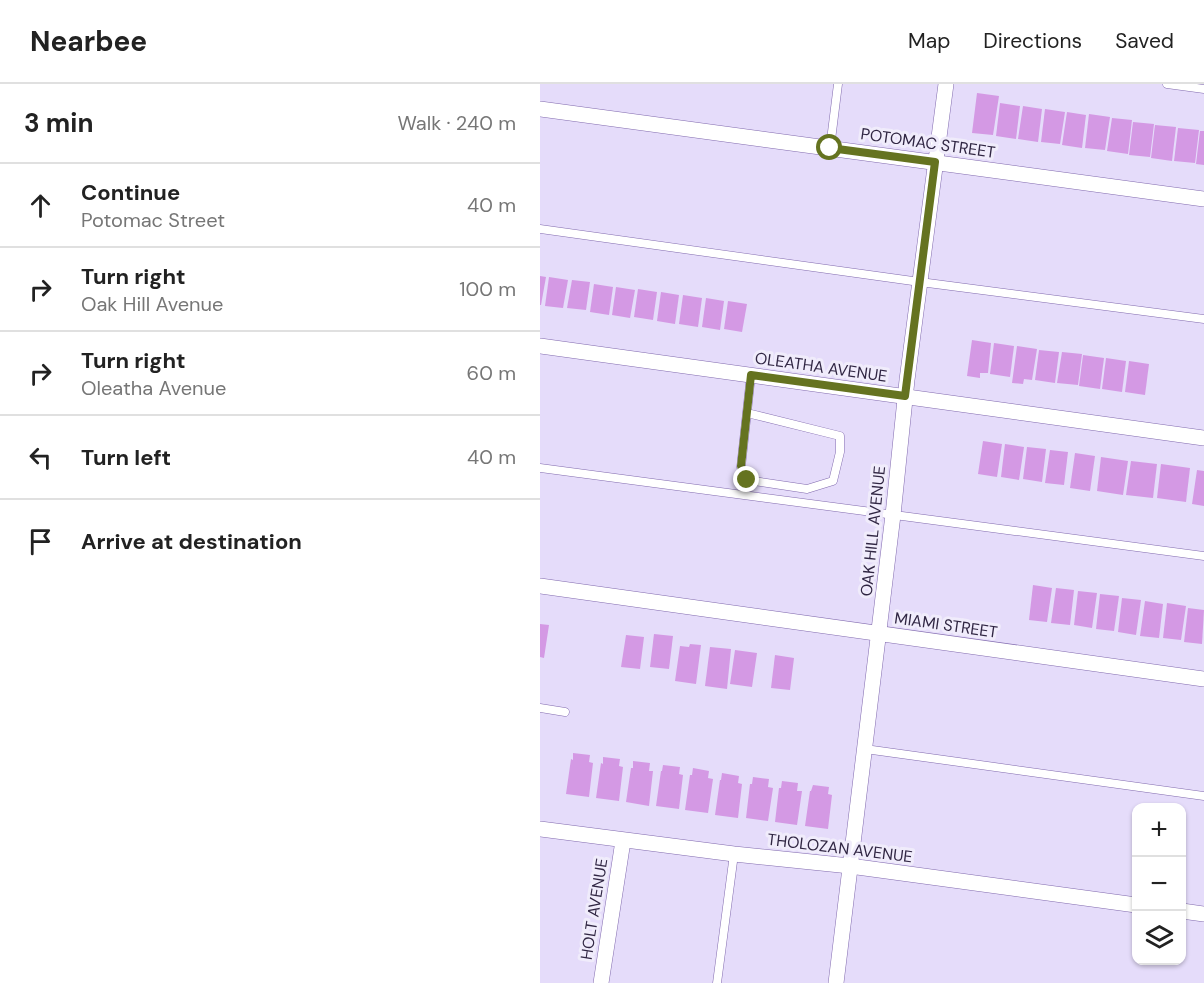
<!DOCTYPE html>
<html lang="en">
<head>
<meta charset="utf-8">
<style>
  body { margin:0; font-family:"DM Sans",sans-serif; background:#f2f2f2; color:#222 }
  .controls { position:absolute; right:18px; bottom:18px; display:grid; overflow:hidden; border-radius:12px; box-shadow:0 2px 4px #0004 }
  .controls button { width:54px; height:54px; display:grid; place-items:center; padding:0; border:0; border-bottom:2px solid #e0e0e0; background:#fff; color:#222; font:30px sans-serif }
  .stop { position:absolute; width:18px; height:18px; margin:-14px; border:4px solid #657320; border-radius:50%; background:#fff }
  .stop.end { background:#657320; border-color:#fff; box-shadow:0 2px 6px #0008 }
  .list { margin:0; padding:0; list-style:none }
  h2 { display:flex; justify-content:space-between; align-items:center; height:78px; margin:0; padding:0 24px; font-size:26px }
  h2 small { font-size:20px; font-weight:400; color:#767676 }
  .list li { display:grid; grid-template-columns:39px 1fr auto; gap:18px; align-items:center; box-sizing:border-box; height:84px; padding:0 24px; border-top:2px solid #e0e0e0 }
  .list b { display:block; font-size:22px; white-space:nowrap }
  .list p { margin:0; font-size:20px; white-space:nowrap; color:#767676 }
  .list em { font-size:20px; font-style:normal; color:#767676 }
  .icon { flex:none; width:33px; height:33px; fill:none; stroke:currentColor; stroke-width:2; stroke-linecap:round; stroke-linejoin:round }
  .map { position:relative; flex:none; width:664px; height:899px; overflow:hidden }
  header { display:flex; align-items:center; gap:36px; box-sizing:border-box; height:84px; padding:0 30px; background:#fff; border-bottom:2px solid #e0e0e0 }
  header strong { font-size:28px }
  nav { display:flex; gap:33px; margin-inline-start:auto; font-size:21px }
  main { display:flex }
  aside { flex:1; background:#fff }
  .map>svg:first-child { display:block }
  .building { fill:#d499e4 }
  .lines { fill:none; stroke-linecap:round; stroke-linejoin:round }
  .lane-casing { stroke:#816aae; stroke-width:9 }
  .street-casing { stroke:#816aae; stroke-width:16 }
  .lane { stroke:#fff; stroke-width:8 }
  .street { stroke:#fff; stroke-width:15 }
  .route { stroke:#657320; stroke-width:8 }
  .labels { text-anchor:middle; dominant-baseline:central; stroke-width:6; stroke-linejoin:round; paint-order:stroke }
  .street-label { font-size:16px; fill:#302643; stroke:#f0ecfb }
</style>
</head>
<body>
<header>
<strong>Nearbee</strong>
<nav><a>Map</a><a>Directions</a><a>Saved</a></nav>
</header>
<main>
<aside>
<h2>3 min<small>Walk · 240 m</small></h2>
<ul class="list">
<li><svg class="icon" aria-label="ahead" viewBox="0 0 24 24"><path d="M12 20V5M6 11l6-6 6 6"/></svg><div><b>Continue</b><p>Potomac Street</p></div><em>40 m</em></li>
<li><svg class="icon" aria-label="right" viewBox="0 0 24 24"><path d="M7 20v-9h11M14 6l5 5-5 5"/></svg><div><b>Turn right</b><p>Oak Hill Avenue</p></div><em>100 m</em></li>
<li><svg class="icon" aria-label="right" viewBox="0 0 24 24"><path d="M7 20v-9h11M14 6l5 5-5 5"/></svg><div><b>Turn right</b><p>Oleatha Avenue</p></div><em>60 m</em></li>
<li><svg class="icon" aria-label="left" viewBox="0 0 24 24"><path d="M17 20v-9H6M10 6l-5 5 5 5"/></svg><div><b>Turn left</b></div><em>40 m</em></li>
<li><svg class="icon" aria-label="arrive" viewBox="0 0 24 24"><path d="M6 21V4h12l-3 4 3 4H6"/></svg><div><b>Arrive at destination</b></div></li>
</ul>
</aside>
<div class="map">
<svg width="664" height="899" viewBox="0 0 664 899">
  <rect width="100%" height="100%" fill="#e5dcfa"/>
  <g class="building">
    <path d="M 437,9 L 459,12 L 453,51 L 432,49 Z"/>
    <path d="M 460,19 L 480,22 L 476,55 L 456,52 Z"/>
    <path d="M 483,22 L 502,25 L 498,58 L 478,55 Z"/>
    <path d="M 505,25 L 525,28 L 520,60 L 501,58 Z"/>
    <path d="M 527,28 L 546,31 L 542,64 L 522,61 Z"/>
    <path d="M 549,30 L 570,33 L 565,66 L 545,64 Z"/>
    <path d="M 572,34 L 592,36 L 588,70 L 567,67 Z"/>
    <path d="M 593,38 L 614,40 L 610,73 L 589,71 Z"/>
    <path d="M 615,41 L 636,43 L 632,77 L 611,74 Z"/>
    <path d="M 638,44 L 659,46 L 655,79 L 634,77 Z"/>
    <path d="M 660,47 L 664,47 L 664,81 L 656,80 Z"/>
    <path d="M 0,192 L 6,193 L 1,221 L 0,221 Z"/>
    <path d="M 9,193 L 28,196 L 23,224 L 5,222 Z"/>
    <path d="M 32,196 L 50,198 L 46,226 L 27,224 Z"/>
    <path d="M 54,200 L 73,203 L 69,231 L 50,228 Z"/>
    <path d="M 76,203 L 95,206 L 90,234 L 72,231 Z"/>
    <path d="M 98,205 L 117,208 L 113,236 L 94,233 Z"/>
    <path d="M 121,208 L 139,211 L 135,240 L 117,237 Z"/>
    <path d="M 143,211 L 162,214 L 158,243 L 139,240 Z"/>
    <path d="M 166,214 L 184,217 L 180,246 L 162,243 Z"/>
    <path d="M 188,217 L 207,220 L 202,248 L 184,245 Z"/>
    <path d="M 432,256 L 451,259 L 448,289 L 440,289 L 440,294 L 427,292 Z"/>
    <path d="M 454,259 L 474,262 L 470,293 L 450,290 Z"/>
    <path d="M 477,262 L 497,265 L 492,296 L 484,295 L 483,300 L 472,299 Z"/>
    <path d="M 499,266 L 519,268 L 515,299 L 495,296 Z"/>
    <path d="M 522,268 L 542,270 L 538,301 L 517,299 Z"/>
    <path d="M 543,271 L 564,274 L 560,305 L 539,302 Z"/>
    <path d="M 566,274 L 586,277 L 582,308 L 562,305 Z"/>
    <path d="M 589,277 L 609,280 L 605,311 L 585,308 Z"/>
    <path d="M 443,357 L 462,360 L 457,393 L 438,390 Z"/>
    <path d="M 465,360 L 484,363 L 479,396 L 461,393 Z"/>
    <path d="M 487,363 L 506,365 L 502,398 L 483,395 Z"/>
    <path d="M 510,366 L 528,368 L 524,401 L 505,399 Z"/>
    <path d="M 535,369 L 555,372 L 550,407 L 530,404 Z"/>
    <path d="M 561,373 L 588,377 L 583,411 L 557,407 Z"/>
    <path d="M 591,377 L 617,380 L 613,414 L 586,411 Z"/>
    <path d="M 621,380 L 650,384 L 646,418 L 617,414 Z"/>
    <path d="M 657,386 L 664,387 L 664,422 L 652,420 Z"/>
    <path d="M 493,501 L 512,504 L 507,538 L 489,536 Z"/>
    <path d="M 516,504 L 534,506 L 530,541 L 511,539 Z"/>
    <path d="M 538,507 L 557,509 L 552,544 L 534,541 Z"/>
    <path d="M 560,510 L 579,512 L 574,547 L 556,545 Z"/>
    <path d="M 582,514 L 601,516 L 596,551 L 578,548 Z"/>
    <path d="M 605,517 L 623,520 L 619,554 L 600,552 Z"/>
    <path d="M 627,519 L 646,522 L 641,556 L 623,554 Z"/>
    <path d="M 648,524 L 664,526 L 662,560 L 644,558 Z"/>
    <path d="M 0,540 L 9,541 L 4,574 L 0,573 Z"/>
    <path d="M 114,550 L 133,552 L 129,585 L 110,583 Z"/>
    <path d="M 86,551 L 104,553 L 100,585 L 81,583 Z"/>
    <path d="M 150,560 L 161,561 L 156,600 L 135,597 L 140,562 L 149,563 Z"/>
    <path d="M 170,563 L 191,565 L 187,605 L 165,602 Z"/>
    <path d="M 195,566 L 217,569 L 212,603 L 190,600 Z"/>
    <path d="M 235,571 L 254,574 L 250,606 L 231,604 Z"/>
    <path d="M 33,669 L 50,671 L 49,678 L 53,679 L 49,713 L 26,710 L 31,675 L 33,676 Z"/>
    <path d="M 63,673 L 80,675 L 79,682 L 83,683 L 79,717 L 56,714 L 61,679 L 63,680 Z"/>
    <path d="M 93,677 L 110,679 L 109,687 L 113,687 L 109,722 L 86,718 L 91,684 L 93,684 Z"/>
    <path d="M 123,681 L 140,683 L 139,690 L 143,691 L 139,725 L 116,722 L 121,687 L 122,687 Z"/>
    <path d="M 153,684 L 169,687 L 168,694 L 173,695 L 168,729 L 145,726 L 150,691 L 152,691 Z"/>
    <path d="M 182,689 L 199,692 L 198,699 L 202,700 L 198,734 L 175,731 L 180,696 L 181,696 Z"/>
    <path d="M 213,693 L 229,695 L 228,703 L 233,704 L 228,737 L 206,734 L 210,700 L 212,700 Z"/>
    <path d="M 242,697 L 258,699 L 257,707 L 262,707 L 257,741 L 235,738 L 239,704 L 241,704 Z"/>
    <path d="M 273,701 L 289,703 L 288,710 L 292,711 L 288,745 L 265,742 L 270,707 L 271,707 Z"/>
  </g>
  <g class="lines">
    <defs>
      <g id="lane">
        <path d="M 627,0 L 664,5"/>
        <path d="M 290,64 L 298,0"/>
        <path d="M 0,145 L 380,198 L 664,235"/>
        <path d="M 207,329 L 300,352 L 300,368 L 293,397 L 267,405 L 207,396 L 201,383 L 211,291"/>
        <path d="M 0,384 L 664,472"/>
        <path d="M 0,624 L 25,628"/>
        <path d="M 325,665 L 664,712"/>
        <path d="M 177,899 L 194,770"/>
      </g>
      <g id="street">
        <path d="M 0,25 L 664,115"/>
        <path d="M 0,262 L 664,354"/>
        <path d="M 0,502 L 664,595"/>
        <path d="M 0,745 L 194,770 L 310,782 L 596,821"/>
        <path d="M 642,827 L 664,830"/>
        <path d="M 61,899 L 83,757"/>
        <path d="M 296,899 L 353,431 L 367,296 L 406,0"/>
      </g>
    </defs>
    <use href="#lane" class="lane-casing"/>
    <use href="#street" class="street-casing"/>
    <use href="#lane" class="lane"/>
    <use href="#street" class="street"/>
  </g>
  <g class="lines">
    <path class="route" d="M 207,396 L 201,382 L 211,291 L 365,312 L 395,78 L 290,64"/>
  </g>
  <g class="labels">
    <g class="street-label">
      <text transform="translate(388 59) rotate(8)">POTOMAC STREET</text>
      <text transform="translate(281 283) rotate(8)">OLEATHA AVENUE</text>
      <text transform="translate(333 447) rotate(-84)">OAK HILL AVENUE</text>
      <text transform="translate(406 541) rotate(8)">MIAMI STREET</text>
      <text transform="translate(300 764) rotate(7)">THOLOZAN AVENUE</text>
      <text transform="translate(54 825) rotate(-81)">HOLT AVENUE</text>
    </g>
  </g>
</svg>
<div class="controls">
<button>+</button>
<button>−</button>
<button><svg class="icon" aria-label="layers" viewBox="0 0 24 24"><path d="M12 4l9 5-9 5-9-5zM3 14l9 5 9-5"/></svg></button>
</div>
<div class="stop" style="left:290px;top:64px"></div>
<div class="stop end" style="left:207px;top:396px"></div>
</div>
</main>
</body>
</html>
